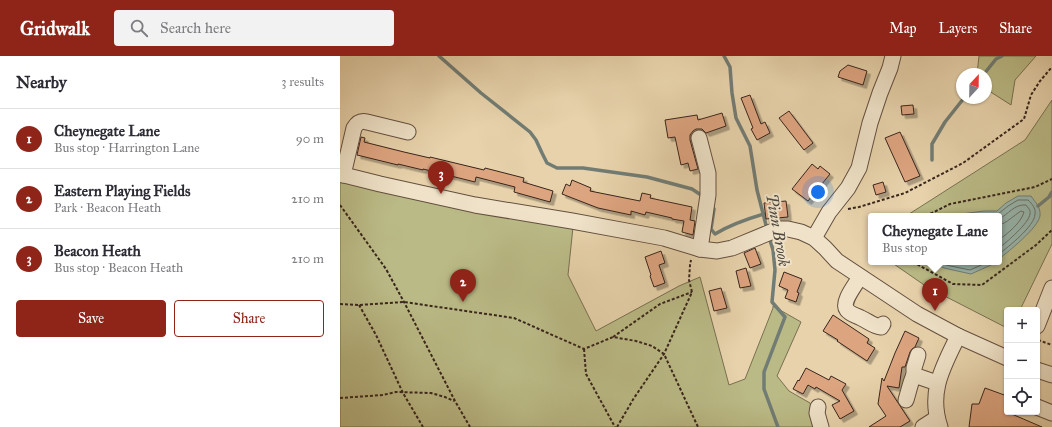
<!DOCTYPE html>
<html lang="en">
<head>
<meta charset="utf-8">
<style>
  body { margin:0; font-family:"IM FELL Great Primer",serif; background:#f2f2f3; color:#2b2b33 }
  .controls { position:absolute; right:12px; bottom:12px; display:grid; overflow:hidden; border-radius:4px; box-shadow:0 1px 3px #0004 }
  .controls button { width:36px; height:36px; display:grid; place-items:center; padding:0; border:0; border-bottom:1px solid #e1e1e2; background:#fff; color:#2b2b33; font:20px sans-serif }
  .compass { position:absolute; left:616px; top:12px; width:36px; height:36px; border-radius:50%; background:#fff; box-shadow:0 1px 3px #0004; rotate:22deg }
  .you { position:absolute; left:478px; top:136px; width:14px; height:14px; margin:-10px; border:3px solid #fff; border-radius:50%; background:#1a73e8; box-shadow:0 0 0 6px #1a73e833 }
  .badge { display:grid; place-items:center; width:26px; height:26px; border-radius:50%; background:#8f2418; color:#fff; font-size:13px; font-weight:700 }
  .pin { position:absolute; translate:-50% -33px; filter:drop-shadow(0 1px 2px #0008) }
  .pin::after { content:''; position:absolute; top:21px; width:14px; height:12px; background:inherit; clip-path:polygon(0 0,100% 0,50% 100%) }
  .popup { position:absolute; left:528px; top:157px; width:134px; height:52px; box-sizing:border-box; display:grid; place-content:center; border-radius:4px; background:#fff; filter:drop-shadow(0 1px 3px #0005); font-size:13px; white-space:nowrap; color:#7c7c81 }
  .popup b { font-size:15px; color:#2b2b33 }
  .popup::after { content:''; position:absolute; left:50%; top:100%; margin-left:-8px; border:8px solid transparent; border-top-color:#fff }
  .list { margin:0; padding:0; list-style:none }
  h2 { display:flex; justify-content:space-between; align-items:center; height:52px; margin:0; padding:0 16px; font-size:17px }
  h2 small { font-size:13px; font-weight:400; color:#7c7c81 }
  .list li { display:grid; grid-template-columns:26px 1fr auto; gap:12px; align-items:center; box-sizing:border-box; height:60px; padding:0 16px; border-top:1px solid #e1e1e2 }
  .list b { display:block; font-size:15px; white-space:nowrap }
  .list p { margin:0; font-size:13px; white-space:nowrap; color:#7c7c81 }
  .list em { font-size:13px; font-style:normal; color:#7c7c81 }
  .actions { display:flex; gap:8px; padding:12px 16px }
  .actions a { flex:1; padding:9px 0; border:1px solid #8f2418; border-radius:4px; text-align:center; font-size:14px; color:#8f2418 }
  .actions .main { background:#8f2418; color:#fff }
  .icon { flex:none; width:22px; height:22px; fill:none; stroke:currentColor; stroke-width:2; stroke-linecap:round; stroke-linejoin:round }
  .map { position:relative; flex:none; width:712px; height:371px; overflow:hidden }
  header { display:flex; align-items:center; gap:24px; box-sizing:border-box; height:56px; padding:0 20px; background:#8f2418; color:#fff }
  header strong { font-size:19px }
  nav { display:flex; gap:22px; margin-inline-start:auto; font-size:14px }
  .search { width:280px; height:36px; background:#f2f2f3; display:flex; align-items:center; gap:10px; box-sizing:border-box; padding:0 14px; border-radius:4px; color:#7c7c81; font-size:15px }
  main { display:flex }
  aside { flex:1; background:#fff }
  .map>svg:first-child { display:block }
  .green { fill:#baba86; stroke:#797051 }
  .water { fill:#97b6ae; stroke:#717c74 }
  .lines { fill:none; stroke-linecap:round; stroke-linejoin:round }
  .shore { stroke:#686e65; stroke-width:1 }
  .stream { stroke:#717c74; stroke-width:3.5 }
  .building { fill:#dda480; stroke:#38251c; filter:url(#shadow) }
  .minor-casing { stroke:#645040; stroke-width:17 }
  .path { stroke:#38251c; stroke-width:2; stroke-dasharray:3 2; stroke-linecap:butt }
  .minor { stroke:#efe2c8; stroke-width:15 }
  .labels { text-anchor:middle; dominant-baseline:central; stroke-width:4; stroke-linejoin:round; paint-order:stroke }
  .water-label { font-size:16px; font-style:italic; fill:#504940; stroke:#efe2c8 }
</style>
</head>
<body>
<header>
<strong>Gridwalk</strong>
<div class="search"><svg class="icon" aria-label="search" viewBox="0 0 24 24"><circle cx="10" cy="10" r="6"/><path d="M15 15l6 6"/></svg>Search here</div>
<nav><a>Map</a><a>Layers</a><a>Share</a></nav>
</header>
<main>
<aside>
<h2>Nearby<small>3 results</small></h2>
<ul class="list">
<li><span class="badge">1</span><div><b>Cheynegate Lane</b><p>Bus stop · Harrington Lane</p></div><em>90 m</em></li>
<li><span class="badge">2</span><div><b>Eastern Playing Fields</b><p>Park · Beacon Heath</p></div><em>210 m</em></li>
<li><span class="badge">3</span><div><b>Beacon Heath</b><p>Bus stop · Beacon Heath</p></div><em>210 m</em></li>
</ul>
<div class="actions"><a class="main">Save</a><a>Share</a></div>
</aside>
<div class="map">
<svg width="712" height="371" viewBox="0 0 712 371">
  <defs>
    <filter id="shadow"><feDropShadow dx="3.5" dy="3.5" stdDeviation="0" flood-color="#0004"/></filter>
  </defs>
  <rect width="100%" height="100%" fill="#e7d2ab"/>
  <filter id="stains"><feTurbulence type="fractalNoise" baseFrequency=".005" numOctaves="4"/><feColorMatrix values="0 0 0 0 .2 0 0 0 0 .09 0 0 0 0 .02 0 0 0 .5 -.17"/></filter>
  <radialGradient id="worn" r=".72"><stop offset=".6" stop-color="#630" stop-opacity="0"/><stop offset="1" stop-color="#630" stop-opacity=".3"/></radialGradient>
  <g class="green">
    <path d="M 639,0 L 696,0 L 675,24 L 671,49 L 646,33 L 646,18 L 637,18 Z"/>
    <path d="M 712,44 L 712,188 L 680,254 L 667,254 L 667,272 L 587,231 L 551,206 L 659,206 L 659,160 L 566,160 L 685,84 Z"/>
    <path d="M 0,125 L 233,171 L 228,219 L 256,275 L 339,230 L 360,221 L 389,329 L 405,323 L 433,252 L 433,250 L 461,266 L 437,320 L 449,335 L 470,347 L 476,371 L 0,371 Z"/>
  </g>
  <g class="water">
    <path d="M 678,140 L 691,140 C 695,146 701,151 700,160 C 698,172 669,195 659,203 L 659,160 L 618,160 L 621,158 L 644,155 L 657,155 L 666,147 Z"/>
    <path d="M 593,206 L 655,206 L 651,209 L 631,218 L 604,212 Z"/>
  </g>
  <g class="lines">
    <g class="shore">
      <path d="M 637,160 L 658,158 L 668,150 L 678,144 L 688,144 C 692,148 696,152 695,158 C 695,170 668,191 659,198"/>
      <path d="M 659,163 C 669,158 674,148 686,149 C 688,152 691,154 690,158 C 689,167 667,186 659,192"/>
      <path d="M 659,169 C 667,167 673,160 681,155 L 684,156 C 681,167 668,177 659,184"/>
      <path d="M 601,206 L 606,209 L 630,214 L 648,206"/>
    </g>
    <g class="stream">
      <path d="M 99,0 L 141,37 L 190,76 L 196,84 L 202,97 L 207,107 L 217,112 L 243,112 L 307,121 L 352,133 L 364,141"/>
      <path d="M 384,0 L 390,11 L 392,37 L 396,62 L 410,90 L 417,134 L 427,173"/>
      <path d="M 644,18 L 656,3 L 662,0"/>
      <path d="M 592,104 L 592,88 L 605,66 L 624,42"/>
      <path d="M 371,149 L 374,153 L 371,173 L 375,178 C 390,169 407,163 424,158"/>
      <path d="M 698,150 L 709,141 L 712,136"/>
      <path d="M 429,181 L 433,194 L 435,214 L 432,246 L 445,261 L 424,316 L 424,333 L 438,371"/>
    </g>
  </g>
  <g class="building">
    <path d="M 508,9 L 527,15 L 523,29 L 498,21 L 500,15 Z"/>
    <path d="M 410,39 L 421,68 L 425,66 L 430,77 L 417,84 L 411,73 L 413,72 L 401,42 Z"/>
    <path d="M 573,49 L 574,58 L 562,59 L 561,50 Z"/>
    <path d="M 449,55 L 473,87 L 464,94 L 439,62 Z"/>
    <path d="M 382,57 L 386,70 L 366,77 L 362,73 L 356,73 L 353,75 L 350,79 L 350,84 L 358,113 L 350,115 L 348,107 L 341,109 L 335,81 L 328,82 L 325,64 L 357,59 L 358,64 Z"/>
    <path d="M 560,76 L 580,120 L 565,126 L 545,82 Z"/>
    <path d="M 21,81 L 25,82 L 24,86 L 64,96 L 90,102 L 90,101 L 144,114 L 145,112 L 184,122 L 183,126 L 213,135 L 210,146 L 174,136 L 175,131 L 136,121 L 135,126 L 83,113 L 83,114 L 58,108 L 58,109 L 17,99 Z"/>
    <path d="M 472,108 L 478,113 L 480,110 L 490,118 L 468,145 L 452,133 Z"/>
    <path d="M 232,124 L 251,132 L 250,135 L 300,145 L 302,137 L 311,139 L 310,142 L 352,151 L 350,164 L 355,165 L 353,179 L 342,176 L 344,165 L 332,163 L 332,162 L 306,156 L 305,159 L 291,155 L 291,159 L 258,152 L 222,138 L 226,128 L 230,130 Z"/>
    <path d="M 543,126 L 546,136 L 536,139 L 533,129 Z"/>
    <path d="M 446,145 L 448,161 L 426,163 L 424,147 Z"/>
    <path d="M 415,192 L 421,208 L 410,212 L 404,197 Z"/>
    <path d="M 321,195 L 325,207 L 319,209 L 325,227 L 314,231 L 310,220 L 311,219 L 305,201 Z"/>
    <path d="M 406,212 L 411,230 L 400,232 L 396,215 Z"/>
    <path d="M 444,216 L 462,223 L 457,236 L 459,237 L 456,246 L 445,242 L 448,234 L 439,230 Z"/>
    <path d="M 381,232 L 387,252 L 374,255 L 369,235 Z"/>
    <path d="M 493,259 L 529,283 L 527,287 L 535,292 L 527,305 L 497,285 L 498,284 L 483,275 Z"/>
    <path d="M 565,275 L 579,282 L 575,291 L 572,293 L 570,296 L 565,311 L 562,311 L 559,332 L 547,330 L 570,365 L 560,371 L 529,371 L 546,360 L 538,348 L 542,322 L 544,325 L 555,297 Z"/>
    <path d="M 466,312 L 489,324 L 491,320 L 506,328 L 502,334 L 514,355 L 500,363 L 492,349 L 500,345 L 476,331 L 475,333 L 468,329 L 463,338 L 453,333 L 458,324 L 459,325 Z"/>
    <path d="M 645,332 L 667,340 L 667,356 L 702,371 L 629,371 L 632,348 L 639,348 Z"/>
  </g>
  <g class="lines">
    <defs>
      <g id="minor">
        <path d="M 359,82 L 368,117 L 368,139 L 360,193"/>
        <path d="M 0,118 L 40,128 L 135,149 L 232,165 L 324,182 L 360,193 L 377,195 L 392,192 L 438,173 L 448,173 L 461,176 L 474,182 L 485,192 L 497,205 L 577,258 L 618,280 L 667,302"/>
        <path d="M 3,119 L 14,72 C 17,67 20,64 27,66 L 68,76"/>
        <path d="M 474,182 L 489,156 L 508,132 L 519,112 L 530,67 L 540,37 L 550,12 L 553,0"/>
        <path d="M 520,221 C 516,228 501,246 507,254 C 510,258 517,260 521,262 C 528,265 533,270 541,271 L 543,268"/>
        <path d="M 697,270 L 712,232"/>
        <path d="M 578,299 L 574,312 L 574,319 L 597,327"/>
        <path d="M 697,314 L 712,319"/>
        <path d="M 566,344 C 569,335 570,327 574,319"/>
        <path d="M 478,351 L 477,357 L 481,371"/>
        <path d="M 697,351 L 712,357"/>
        <path d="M 583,371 L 597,362"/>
        <path d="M 600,371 C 588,336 603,311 618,280"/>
      </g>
    </defs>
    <use href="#minor" class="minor-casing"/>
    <g class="path">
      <path d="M 0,149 L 46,213 L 64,246 L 115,345 L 130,371"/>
      <path d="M 508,153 L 519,151 L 565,137 L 623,107 L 684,63 L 691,39 L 700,25 L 712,11"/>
      <path d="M 586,160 L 610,148 L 695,131 L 712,123"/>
      <path d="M 573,206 L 613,228 L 642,229 L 696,189 L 712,174"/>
      <path d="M 0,248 L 19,249 L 64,246 L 174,262 L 244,293 L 273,281 L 296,285 L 312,290 L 324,298 L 358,371"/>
      <path d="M 19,249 L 36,279 L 63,337 L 83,371"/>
      <path d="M 273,281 L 320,248 L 352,236"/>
      <path d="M 698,284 L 712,289"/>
      <path d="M 244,293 L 246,318 L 275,371"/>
      <path d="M 0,342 L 43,339 L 56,336 L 91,337 L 105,341 L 114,345"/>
      <path d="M 277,371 L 294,342 L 324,298 L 352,236 L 349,224 L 350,209 L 351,204"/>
    </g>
    <use href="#minor" class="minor"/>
  </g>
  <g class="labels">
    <g class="water-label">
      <text transform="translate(438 174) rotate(80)">Pinn Brook</text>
    </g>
  </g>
  <rect width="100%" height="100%" filter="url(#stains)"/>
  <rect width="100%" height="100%" fill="url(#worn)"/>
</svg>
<div class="controls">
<button>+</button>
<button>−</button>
<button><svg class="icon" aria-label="locate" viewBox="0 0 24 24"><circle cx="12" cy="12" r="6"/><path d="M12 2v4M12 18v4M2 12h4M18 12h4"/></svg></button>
</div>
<svg class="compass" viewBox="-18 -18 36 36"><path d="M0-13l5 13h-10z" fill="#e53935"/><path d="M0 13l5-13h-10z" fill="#7c7c81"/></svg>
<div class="you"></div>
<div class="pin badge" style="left:595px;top:255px">1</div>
<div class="popup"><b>Cheynegate Lane</b>Bus stop</div>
<div class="pin badge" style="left:123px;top:246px">2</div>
<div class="pin badge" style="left:101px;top:138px">3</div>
</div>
</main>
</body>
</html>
